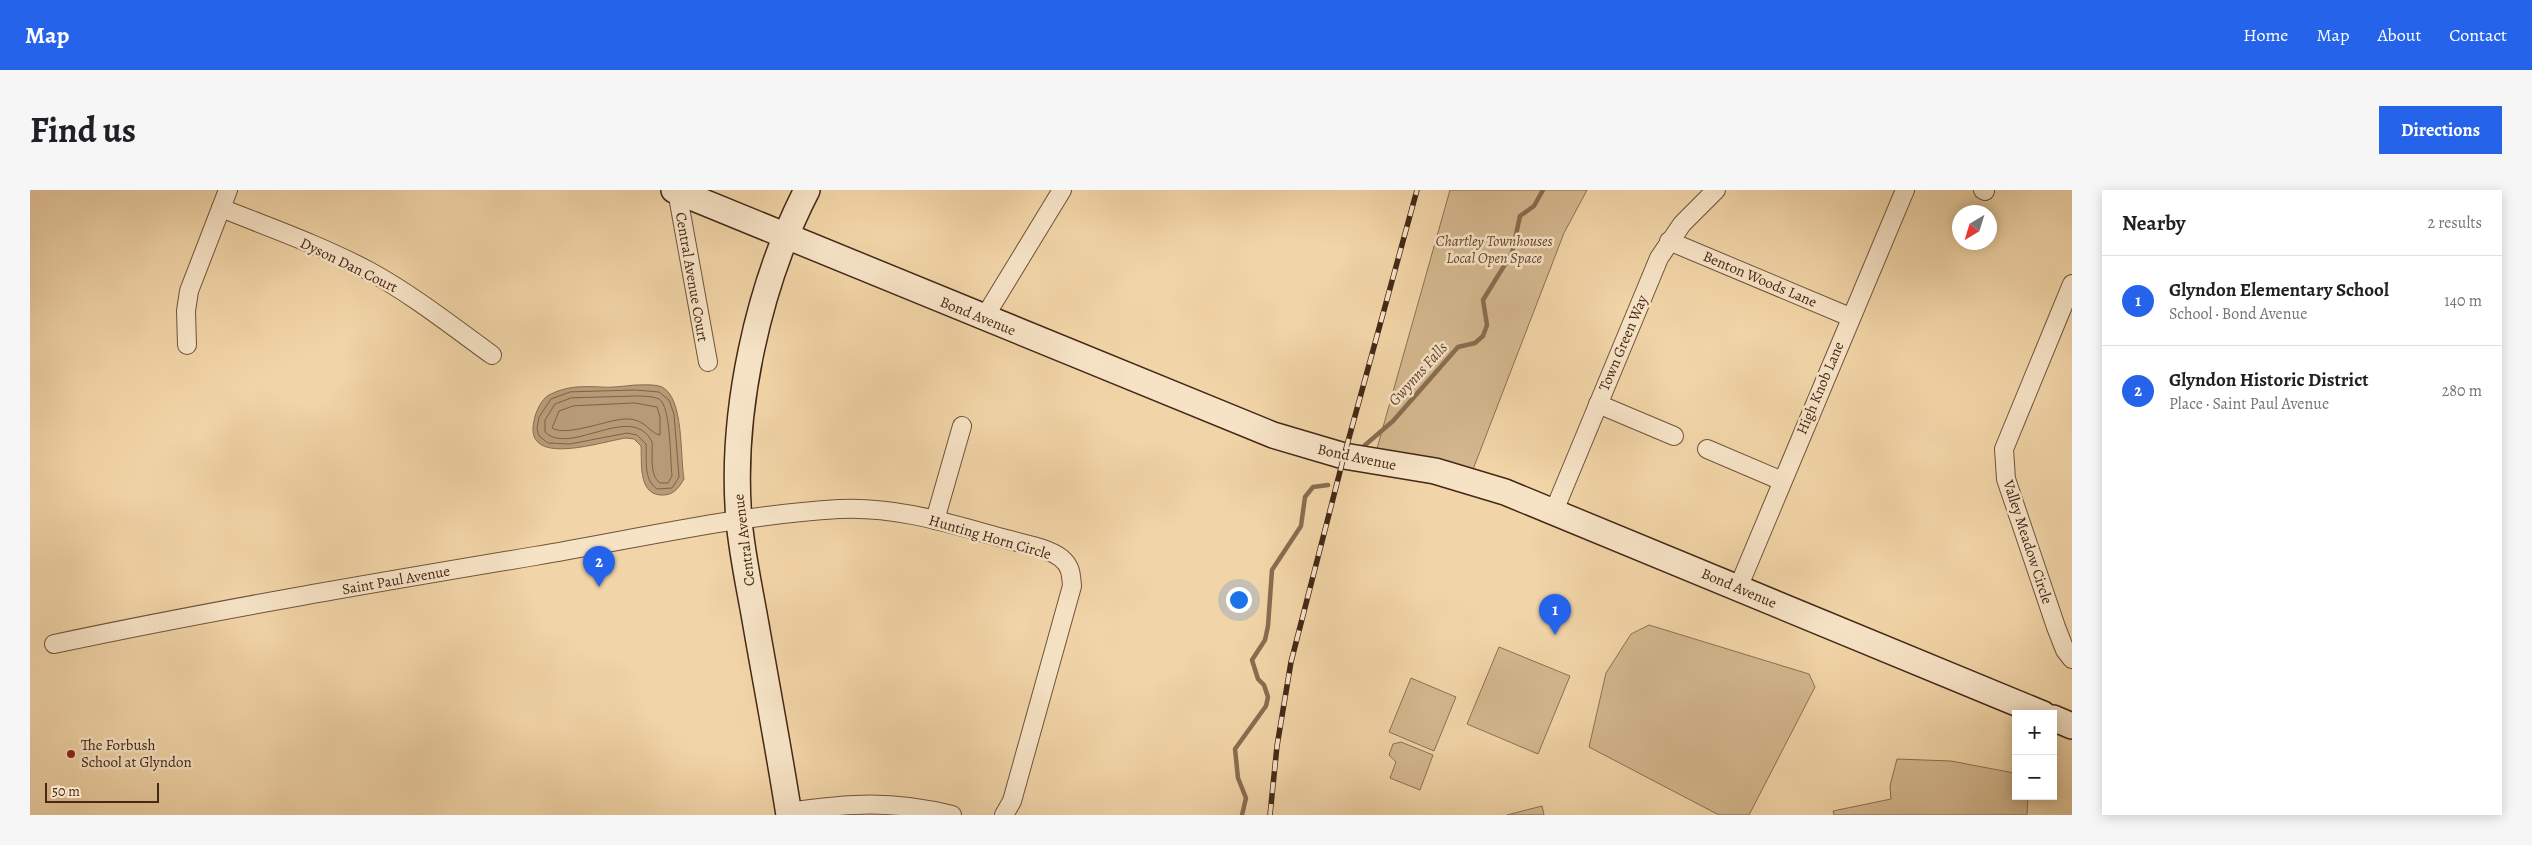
<!DOCTYPE html>
<html lang="en">
<head>
<meta charset="utf-8">
<style>
  body { margin:0; font-family:Alegreya,serif; background:#f6f6f6; color:#202124 }
  .controls { position:absolute; right:15px; bottom:15px; display:grid; overflow:hidden; border-radius:0px; box-shadow:0 2px 12px #0003 }
  .controls button { width:45px; height:45px; display:grid; place-items:center; padding:0; border:0; border-bottom:1px solid #e0e0e0; background:#fff; color:#202124; font:25px sans-serif }
  .compass { position:absolute; left:1922px; top:15px; width:45px; height:45px; border-radius:50%; background:#fff; box-shadow:0 2px 12px #0003; rotate:218deg }
  .scale { position:absolute; left:15px; bottom:12px; width:114px; box-sizing:border-box; padding-left:5px; border:2px solid #452816; border-top:0; font-size:14px; line-height:18px; white-space:nowrap; color:#452816; -webkit-text-stroke:4px #f6e3c6; paint-order:stroke }
  .you { position:absolute; left:1208px; top:409px; width:18px; height:18px; margin:-12px; border:4px solid #fff; border-radius:50%; background:#1a73e8; box-shadow:0 0 0 8px #1a73e833 }
  .badge { display:grid; place-items:center; width:32px; height:32px; border-radius:50%; background:#2563eb; color:#fff; font-size:16px; font-weight:700 }
  .pin { position:absolute; translate:-50% -41px; filter:drop-shadow(0 1px 2px #0008) }
  .pin::after { content:''; position:absolute; top:26px; width:18px; height:15px; background:inherit; clip-path:polygon(0 0,100% 0,50% 100%) }
  .list { margin:0; padding:0; list-style:none }
  h2 { display:flex; justify-content:space-between; align-items:center; height:65px; margin:0; padding:0 20px; font-size:21px }
  h2 small { font-size:16px; font-weight:400; color:#757577 }
  .list li { display:grid; grid-template-columns:32px 1fr auto; gap:15px; align-items:center; box-sizing:border-box; height:90px; padding:0 20px; border-top:1px solid #e0e0e0 }
  .list b { display:block; font-size:19px; white-space:nowrap }
  .list p { margin:0; font-size:16px; white-space:nowrap; color:#757577 }
  .list em { font-size:16px; font-style:normal; color:#757577 }
  .map { position:relative; flex:none; width:2042px; height:625px; overflow:hidden; border-radius:0px }
  header { display:flex; align-items:center; gap:30px; box-sizing:border-box; height:70px; padding:0 25px; background:#2563eb; color:#fff }
  header strong { font-size:24px }
  nav { display:flex; gap:28px; margin-inline-start:auto; font-size:18px }
  .intro { display:flex; align-items:center; justify-content:space-between; box-sizing:border-box; height:120px; padding:0 30px }
  h1 { margin:0; font-size:35px }
  .button { padding:12px 22px; border-radius:0px; background:#2563eb; color:#fff; font-size:18px; font-weight:700 }
  main { display:flex; gap:30px; padding:0 30px }
  aside { flex:1; background:#fff; border-radius:0px; box-shadow:0 2px 12px #0003 }
  .map>svg:first-child { display:block }
  .green { fill:#d4b78e; stroke:#8c7052 }
  .water { fill:#b79a76; stroke:#896c50 }
  .lines { fill:none; stroke-linecap:round; stroke-linejoin:round }
  .shore { stroke:#7e6146; stroke-width:1 }
  .stream { stroke:#896c50; stroke-width:4.5 }
  .street-casing { stroke:#70533a; stroke-width:20 }
  .secondary-casing { stroke:#452816; stroke-width:28 }
  .street { stroke:#f6e3c6; stroke-width:18 }
  .secondary { stroke:#f6e3c6; stroke-width:25 }
  .rail-casing { stroke:#452816; stroke-width:5.5 }
  .rail { stroke:#f6e3c6; stroke-width:4; stroke-dasharray:11; stroke-linecap:butt }
  .poi-dot { fill:#8f2418; stroke:#f6e3c6; stroke-width:2 }
  .labels { text-anchor:middle; dominant-baseline:central; stroke-width:5; stroke-linejoin:round; paint-order:stroke }
  .park-label { font-size:15px; font-style:italic; fill:#62452e; stroke:#f6e3c6 }
  .street-label { font-size:15px; fill:#452816; stroke:#f6e3c6 }
  .poi-label { font-size:15px; fill:#452816; stroke:#f6e3c6; text-anchor:start }
  .water-label { font-size:16px; font-style:italic; fill:#62442e; stroke:#f6e3c6 }
</style>
</head>
<body>
<header>
<strong>Map</strong>
<nav><a>Home</a><a>Map</a><a>About</a><a>Contact</a></nav>
</header>
<div class="intro"><h1>Find us</h1><a class="button">Directions</a></div>
<main>
<div class="map">
<svg width="2042" height="625" viewBox="0 0 2042 625">
  <rect width="100%" height="100%" fill="#f1d4a7"/>
  <filter id="stains"><feTurbulence type="fractalNoise" baseFrequency=".004" numOctaves="4"/><feColorMatrix values="0 0 0 0 .2 0 0 0 0 .09 0 0 0 0 .02 0 0 0 .5 -.17"/></filter>
  <radialGradient id="worn" r=".72"><stop offset=".6" stop-color="#630" stop-opacity="0"/><stop offset="1" stop-color="#630" stop-opacity=".3"/></radialGradient>
  <g class="green">
    <path d="M 1420,0 L 1557,0 L 1534,43 L 1442,282 L 1346,262 Z"/>
    <path d="M 1619,435 L 1779,484 L 1785,497 L 1719,625 L 1689,625 L 1559,557 L 1576,483 L 1601,444 Z"/>
    <path d="M 1469,457 L 1540,486 L 1508,564 L 1437,534 Z"/>
    <path d="M 1381,488 L 1426,507 L 1404,561 L 1359,542 Z"/>
    <path d="M 1371,552 L 1403,565 L 1390,600 L 1360,588 L 1366,572 L 1359,565 L 1363,554 Z"/>
    <path d="M 1867,569 L 1921,571 L 1984,583 L 1986,606 L 1998,606 L 1997,625 L 1804,625 L 1803,621 L 1861,609 L 1860,596 Z"/>
    <path d="M 1512,616 L 1514,625 L 1477,625 Z"/>
  </g>
  <path class="water" d="M 605,195 C 613,195 625,194 632,197 C 654,208 650,266 654,289 C 648,299 643,306 630,305 C 608,303 612,272 611,256 L 604,249 L 596,248 C 573,251 493,279 504,231 C 505,223 512,208 519,205 C 536,196 552,196 571,197 C 582,198 594,196 605,195 Z"/>
  <g class="lines">
    <g class="shore">
      <path d="M 605,200 L 629,202 L 639,210 L 644,224 L 649,287 L 642,298 L 627,299 C 613,289 617,270 616,254 L 607,245 L 597,243 L 540,254 L 518,253 L 509,246 L 507,239 L 509,227 L 521,209 L 540,202 Z"/>
      <path d="M 605,206 C 612,206 622,206 629,209 C 641,216 640,270 642,286 L 638,293 L 630,293 C 619,285 623,265 622,252 C 602,211 540,267 515,242 L 515,230 L 525,214 L 541,208 Z"/>
      <path d="M 605,213 L 627,217 L 630,227 L 630,245 C 619,243 615,228 595,229 C 576,230 537,247 522,238 L 529,221 L 543,216 Z"/>
    </g>
    <g class="stream">
      <path d="M 1334,256 L 1363,231 L 1428,157 L 1445,153 L 1453,146 L 1457,135 L 1453,110 L 1482,63 L 1490,26 L 1504,16 L 1513,0"/>
      <path d="M 1212,625 L 1216,608 L 1208,588 L 1205,559 L 1236,516 L 1238,507 L 1234,495 L 1228,489 L 1222,470 L 1235,450 L 1238,436 L 1242,380 L 1271,336 L 1275,307 L 1283,297 L 1298,295"/>
    </g>
    <defs>
      <g id="street">
        <path d="M 1953,0 L 1955,1"/>
        <path d="M 647,1 L 678,172"/>
        <path d="M 191,18 C 241,38 292,56 339,81 C 383,105 422,136 462,165"/>
        <path d="M 1639,51 L 1820,127"/>
        <path d="M 2042,94 L 1974,259 L 1976,289 L 2026,437 L 2035,460 L 2042,469"/>
        <path d="M 954,128 L 1032,0"/>
        <path d="M 157,155 L 156,121 L 159,101 L 198,0"/>
        <path d="M 1568,214 L 1644,246"/>
        <path d="M 1677,259 L 1752,291"/>
        <path d="M 1524,321 L 1629,68 L 1652,34 L 1686,0"/>
        <path d="M 905,330 L 932,236"/>
        <path d="M 1708,398 L 1875,0"/>
        <path d="M 24,454 C 184,420 344,393 505,366 C 606,349 707,325 809,319 C 867,316 921,334 976,349 C 993,354 1016,357 1031,368 C 1041,376 1041,384 1042,396 L 982,611 L 974,625"/>
        <path d="M 759,622 C 819,613 862,610 922,625"/>
      </g>
      <g id="secondary">
        <path d="M 644,0 L 1243,245 L 1314,266 L 1405,281 L 1475,302 L 2013,524"/>
        <path d="M 2023,528 L 2042,536"/>
        <path d="M 759,625 C 749,561 737,498 726,435 C 720,400 712,365 709,330 C 700,223 728,95 777,0"/>
      </g>
    </defs>
    <use href="#street" class="street-casing"/>
    <use href="#secondary" class="secondary-casing"/>
    <use href="#street" class="street"/>
    <use href="#secondary" class="secondary"/>
    <defs>
      <path id="rail" d="M 1240,625 L 1247,556 L 1261,472 L 1314,266 L 1387,0"/>
    </defs>
    <use href="#rail" class="rail-casing"/>
    <use href="#rail" class="rail"/>
  </g>
  <circle class="poi-dot" cx="41" cy="564" r="5"/>
  <g class="labels">
    <g class="park-label">
      <text x="1464" y="51">Chartley Townhouses<tspan x="1464" dy="17">Local Open Space</tspan></text>
    </g>
    <g class="street-label">
      <text transform="translate(319 75) rotate(26)">Dyson Dan Court</text>
      <text transform="translate(662 87) rotate(80)">Central Avenue Court</text>
      <text transform="translate(1730 89) rotate(23)">Benton Woods Lane</text>
      <text transform="translate(948 126) rotate(22)">Bond Avenue</text>
      <text transform="translate(1593 153) rotate(-67)">Town Green Way</text>
      <text transform="translate(1790 198) rotate(-67)">High Knob Lane</text>
      <text transform="translate(1327 267) rotate(12)">Bond Avenue</text>
      <text transform="translate(960 347) rotate(16)">Hunting Horn Circle</text>
      <text transform="translate(714 350) rotate(-97)">Central Avenue</text>
      <text transform="translate(1998 352) rotate(72)">Valley Meadow Circle</text>
      <text transform="translate(366 390) rotate(-10)">Saint Paul Avenue</text>
      <text transform="translate(1709 398) rotate(23)">Bond Avenue</text>
    </g>
    <g class="poi-label">
      <text x="51" y="555">The Forbush<tspan x="51" dy="17">School at Glyndon</tspan></text>
    </g>
    <g class="water-label">
      <text transform="translate(1388 184) rotate(-48)">Gwynns Falls</text>
    </g>
  </g>
  <rect width="100%" height="100%" filter="url(#stains)"/>
  <rect width="100%" height="100%" fill="url(#worn)"/>
</svg>
<div class="controls">
<button>+</button>
<button>−</button>
</div>
<svg class="compass" viewBox="-18 -18 36 36"><path d="M0-13l5 13h-10z" fill="#e53935"/><path d="M0 13l5-13h-10z" fill="#757577"/></svg>
<div class="scale">50 m</div>
<div class="you"></div>
<div class="pin badge" style="left:1525px;top:445px">1</div>
<div class="pin badge" style="left:569px;top:397px">2</div>
</div>
<aside>
<h2>Nearby<small>2 results</small></h2>
<ul class="list">
<li><span class="badge">1</span><div><b>Glyndon Elementary School</b><p>School · Bond Avenue</p></div><em>140 m</em></li>
<li><span class="badge">2</span><div><b>Glyndon Historic District</b><p>Place · Saint Paul Avenue</p></div><em>280 m</em></li>
</ul>
</aside>
</main>
</body>
</html>
